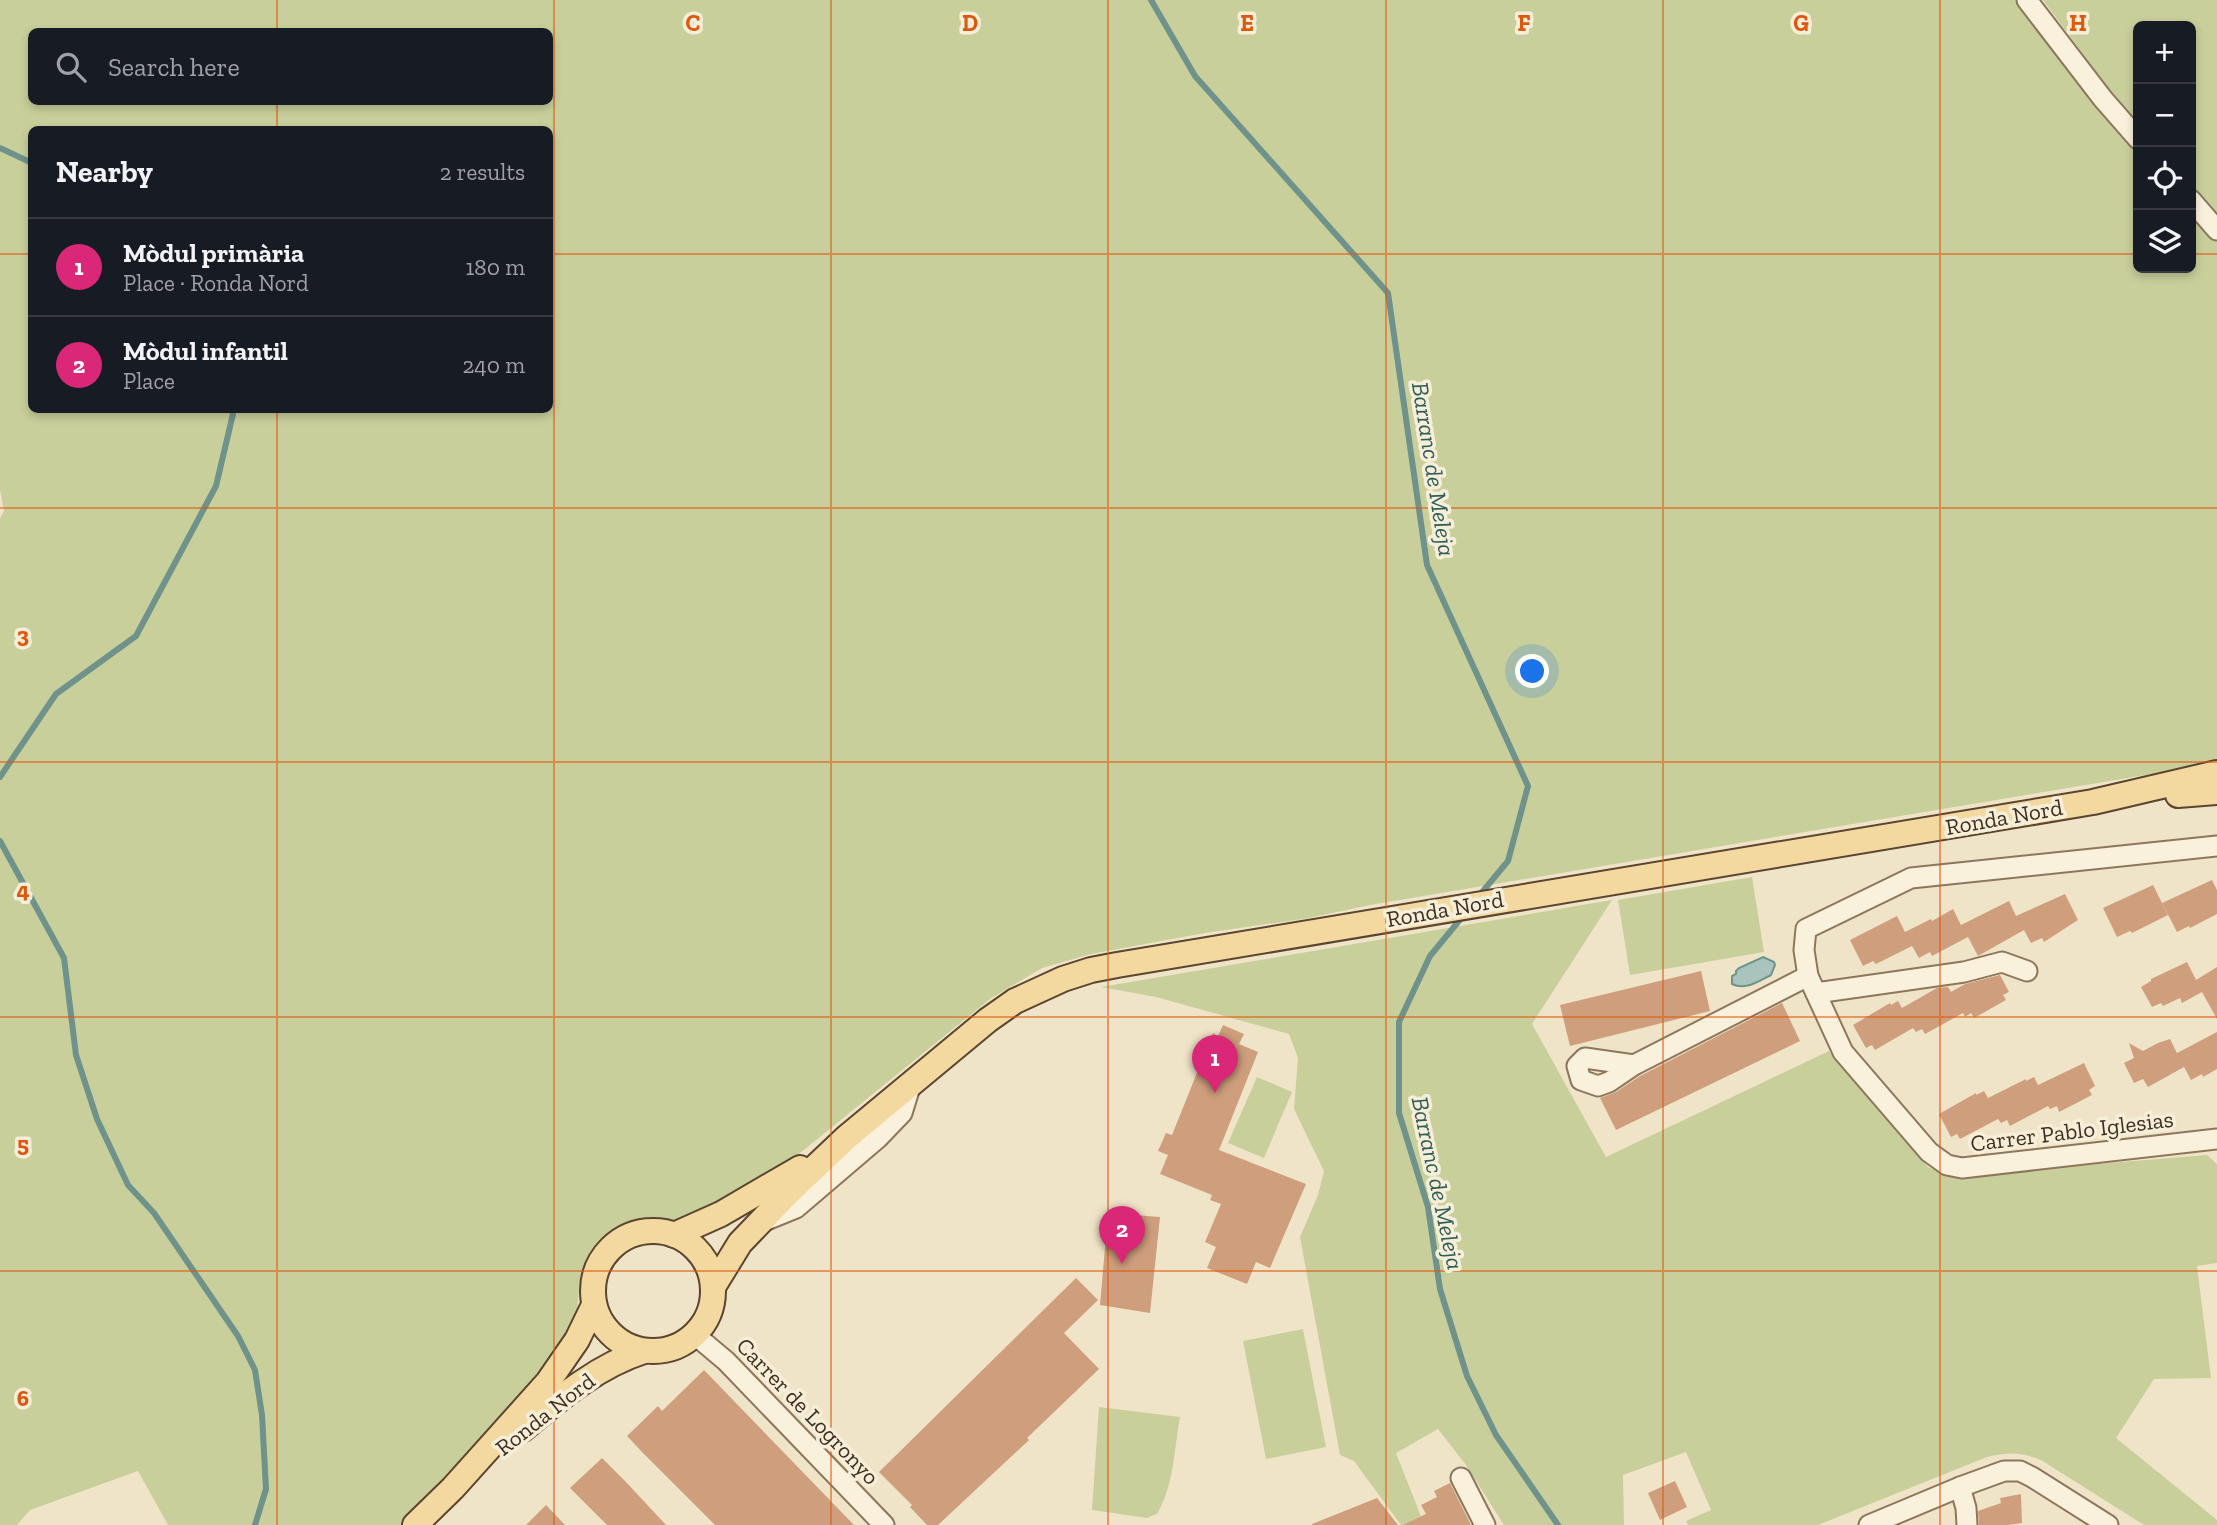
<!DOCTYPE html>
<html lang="en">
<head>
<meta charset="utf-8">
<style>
  body { margin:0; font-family:"Zilla Slab",serif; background:#20242c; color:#f1f3f6 }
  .controls { position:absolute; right:21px; top:21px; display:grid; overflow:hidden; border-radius:10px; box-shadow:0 4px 10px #0003 }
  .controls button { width:63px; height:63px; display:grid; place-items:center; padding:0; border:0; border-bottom:2px solid #363941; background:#171b24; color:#f1f3f6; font:35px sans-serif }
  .you { position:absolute; left:1533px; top:672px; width:24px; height:24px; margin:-18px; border:5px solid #fff; border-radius:50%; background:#1a73e8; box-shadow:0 0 0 10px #1a73e833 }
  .badge { display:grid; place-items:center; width:46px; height:46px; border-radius:50%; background:#db2777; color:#fff; font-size:23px; font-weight:700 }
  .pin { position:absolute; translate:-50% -58px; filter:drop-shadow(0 2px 4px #0008) }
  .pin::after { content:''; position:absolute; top:37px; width:24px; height:21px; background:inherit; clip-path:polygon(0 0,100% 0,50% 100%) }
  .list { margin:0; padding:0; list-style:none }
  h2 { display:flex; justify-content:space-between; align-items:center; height:91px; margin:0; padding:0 28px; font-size:30px }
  h2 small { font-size:23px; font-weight:400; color:#9ea1a6 }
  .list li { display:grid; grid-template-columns:46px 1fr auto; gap:21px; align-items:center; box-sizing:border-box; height:98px; padding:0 28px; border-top:2px solid #363941 }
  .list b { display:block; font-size:26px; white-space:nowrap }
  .list p { margin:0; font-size:23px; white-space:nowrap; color:#9ea1a6 }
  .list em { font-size:23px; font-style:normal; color:#9ea1a6 }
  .icon { flex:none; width:38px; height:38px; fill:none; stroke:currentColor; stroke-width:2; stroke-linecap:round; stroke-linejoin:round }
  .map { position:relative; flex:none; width:2217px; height:1525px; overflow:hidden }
  .search { position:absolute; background:#171b24; box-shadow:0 4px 10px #0003; left:28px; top:28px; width:525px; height:77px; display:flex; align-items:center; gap:18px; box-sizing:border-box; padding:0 24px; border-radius:10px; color:#9ea1a6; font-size:26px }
  .panel { position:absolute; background:#171b24; box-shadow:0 4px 10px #0003; left:28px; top:126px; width:525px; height:287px; border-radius:10px }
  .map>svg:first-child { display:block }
  .green { fill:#c9cf9b; fill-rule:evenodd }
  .water { fill:#a9c4bc; stroke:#6f938a; stroke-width:2 }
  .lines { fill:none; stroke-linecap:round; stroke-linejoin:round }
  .stream { stroke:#6f938a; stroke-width:6 }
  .building { fill:#cf9f7d }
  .minor-casing { stroke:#8d765c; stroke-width:23 }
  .major-casing { stroke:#5b4430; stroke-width:28 }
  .minor { stroke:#faf1dc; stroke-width:19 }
  .major { stroke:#f3d9a0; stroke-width:24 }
  .grid { fill:none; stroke:#df570d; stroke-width:2; stroke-opacity:0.55 }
  .labels { text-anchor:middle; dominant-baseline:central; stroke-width:7; stroke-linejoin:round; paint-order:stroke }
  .street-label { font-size:23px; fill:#3d2e20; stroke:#f7eed8 }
  .water-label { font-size:24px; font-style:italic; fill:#2f5d5a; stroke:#f7eed8 }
  .grid-label { font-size:23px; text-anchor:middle; font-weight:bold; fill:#df570d; stroke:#f7eed8; stroke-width:7; stroke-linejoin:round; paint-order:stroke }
</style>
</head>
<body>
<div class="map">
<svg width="2217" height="1525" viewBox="0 0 2217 1525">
  <rect width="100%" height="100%" fill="#f0e4c8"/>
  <g class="green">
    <path d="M 0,0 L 2016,0 L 2138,152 L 2138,268 L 2191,268 L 2191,212 L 2217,242 L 2217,763 L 1370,905 L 1309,918 L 1205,933 L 1091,954 L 1042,968 L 990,999 L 773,1175 L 697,1218 L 679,1220 L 657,1218 L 629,1221 L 604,1238 L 588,1260 L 579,1292 L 576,1318 L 561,1345 L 518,1402 L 453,1472 L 400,1525 L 168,1525 L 138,1471 L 30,1510 L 17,1525 L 0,1525 L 0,518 L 4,511 L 0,490 ZM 32,32 L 550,32 L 550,102 L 32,102 ZM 32,130 L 550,130 L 550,410 L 32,410 Z"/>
    <path d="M 2043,0 L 2217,0 L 2217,219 L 2191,189 L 2191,26 L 2138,26 L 2138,128 Z"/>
    <path d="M 1752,877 L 1764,952 L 1630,975 L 1618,900 Z"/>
    <path d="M 1612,900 L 1532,1024 L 1606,1157 L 1829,1051 L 1928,1167 L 1948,1176 L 2207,1155 L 2217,1164 L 2217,1263 L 2197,1266 L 2211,1378 L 2154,1379 L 2116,1438 L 2217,1520 L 2217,1525 L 2144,1525 L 2041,1460 C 2021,1452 2008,1452 1987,1457 L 1818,1525 L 1688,1525 L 1686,1521 L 1711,1510 L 1686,1452 L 1623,1475 L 1624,1525 L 1504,1525 L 1466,1465 L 1438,1429 L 1396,1453 L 1424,1524 L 1401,1525 L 1354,1461 L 1340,1455 L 1300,1237 L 1318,1195 L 1324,1171 L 1294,1109 L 1298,1058 L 1289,1034 L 1156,997 L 1101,987 Z"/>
    <path d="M 1257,1077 L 1292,1092 L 1264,1158 L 1228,1143 Z"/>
    <path d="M 1303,1329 L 1326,1447 L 1266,1459 L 1243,1341 Z"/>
    <path d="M 1099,1407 L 1180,1417 C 1174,1449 1174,1486 1157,1514 L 1147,1518 L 1092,1510 Z"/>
  </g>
  <path class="water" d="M 1763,957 L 1774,962 L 1775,965 L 1771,975 C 1759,981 1745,991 1732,984 L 1732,976 L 1736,974 L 1736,971 L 1739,968 Z"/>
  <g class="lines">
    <g class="stream">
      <path d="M 1151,0 L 1195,76 L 1388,293 L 1427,565 L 1528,786 L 1508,861 L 1478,897"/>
      <path d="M 0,148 L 32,163"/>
      <path d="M 0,777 L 56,694 L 136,636 L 216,486 L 233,414 L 231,410"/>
      <path d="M 0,841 L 64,958 L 76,1055 L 97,1119 L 128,1185 L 154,1213 L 238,1336 L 255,1370 L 262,1415 L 266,1489 L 255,1525"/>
      <path d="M 1463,916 L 1430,956 L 1399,1022 L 1399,1113 L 1428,1207 L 1440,1289 L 1467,1376 L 1496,1435 L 1558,1525"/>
    </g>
  </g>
  <g class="building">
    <path d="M 2212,880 L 2217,890 L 2217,914 L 2190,928 L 2189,926 L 2177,932 L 2162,903 Z"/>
    <path d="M 2153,885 L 2168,915 L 2132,933 L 2130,931 L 2117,937 L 2103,908 Z"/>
    <path d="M 2065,894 L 2078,920 L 2044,942 L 2042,938 L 2031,943 L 2024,930 L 1978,956 L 1968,937 L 1932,956 L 1930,952 L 1919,958 L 1912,946 L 1876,964 L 1873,961 L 1863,966 L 1850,940 L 1897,916 L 1905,932 L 1931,919 L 1932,921 L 1953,909 L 1961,925 L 2009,901 L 2016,916 Z"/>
    <path d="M 2187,962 L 2196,980 L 2217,967 L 2217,1019 L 2197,983 L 2202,992 L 2182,1003 L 2180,998 L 2163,1006 L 2161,1003 L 2152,1007 L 2141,987 L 2151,981 L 2151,979 Z"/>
    <path d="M 1701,971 L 1710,1011 L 1570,1046 L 1560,1005 Z"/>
    <path d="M 2000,975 L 2009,992 L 2003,995 L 2006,1000 L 1974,1018 L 1971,1013 L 1965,1017 L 1963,1013 L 1925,1034 L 1922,1029 L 1916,1032 L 1913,1028 L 1875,1050 L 1872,1045 L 1866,1048 L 1853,1025 L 1890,1003 L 1891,1005 L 1898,1001 L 1902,1008 L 1937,988 L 1948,987 L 1951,992 L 1965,984 Z"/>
    <path d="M 1782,1003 L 1800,1041 L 1616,1130 L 1600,1098 L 1616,1092 L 1640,1076 Z"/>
    <path d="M 1223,1025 L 1244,1034 L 1239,1044 L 1258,1052 L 1219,1150 L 1306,1184 L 1270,1268 L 1256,1262 L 1247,1284 L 1207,1268 L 1216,1247 L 1205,1242 L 1221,1204 L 1210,1200 L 1212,1195 L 1160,1174 L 1168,1155 L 1158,1151 L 1166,1133 L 1172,1135 L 1213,1033 L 1218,1036 Z"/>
    <path d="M 2217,1032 L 2217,1069 L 2203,1077 L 2202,1074 L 2191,1080 L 2184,1067 L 2148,1087 L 2143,1079 L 2134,1083 L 2124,1063 L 2134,1058 L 2129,1043 L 2143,1051 L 2158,1043 L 2170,1039 L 2177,1053 Z"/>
    <path d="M 2084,1063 L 2095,1086 L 2089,1090 L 2092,1095 L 2059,1112 L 2057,1106 L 2050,1109 L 2048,1106 L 2010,1126 L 2007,1120 L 2001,1123 L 1998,1119 L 1960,1139 L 1957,1134 L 1951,1137 L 1939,1114 L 1976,1093 L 1976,1095 L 1984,1091 L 1988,1098 L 2026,1079 L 2026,1081 L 2034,1077 L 2038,1085 Z"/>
    <path d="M 1108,1213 L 1160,1217 L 1150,1313 L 1100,1305 Z"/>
    <path d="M 1076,1278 L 1098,1300 L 1064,1333 L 1099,1369 L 1027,1438 L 1029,1440 L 938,1525 L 927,1525 L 910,1507 L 912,1505 L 879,1472 Z"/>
    <path d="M 704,1370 L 854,1525 L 715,1525 L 643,1453 L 627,1436 L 658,1406 L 662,1411 Z"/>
    <path d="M 602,1458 L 626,1482 L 666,1525 L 607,1525 L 570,1488 Z"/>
    <path d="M 1675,1481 L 1687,1507 L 1660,1520 L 1648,1493 Z"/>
    <path d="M 1450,1483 L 1471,1525 L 1403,1525 L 1426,1514 L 1421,1505 L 1437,1497 L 1434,1491 Z"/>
    <path d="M 2021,1494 L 2022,1523 L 2008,1525 L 1979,1525 L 1978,1511 L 2001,1503 L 2000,1498 Z"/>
    <path d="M 1377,1498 L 1398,1525 L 1312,1525 L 1312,1524 Z"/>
    <path d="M 546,1505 L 565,1525 L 526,1525 Z"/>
  </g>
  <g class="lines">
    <defs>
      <g id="minor">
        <path d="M 2027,0 L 2103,99 L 2138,139"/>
        <path d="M 2191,200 L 2217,230"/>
        <path d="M 2217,846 L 1911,878 L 1806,929 L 1804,950 L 1808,976 L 1843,1052 L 1929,1152 L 1947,1165 L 1962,1168 L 2217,1139"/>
        <path d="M 1816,993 L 1964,972 L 2002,962 L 2027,971"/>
        <path d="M 1634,1065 L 1609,1082 L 1598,1086 L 1581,1080 L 1577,1066 L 1585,1058 L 1634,1065 L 1808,976"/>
        <path d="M 764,1221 L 796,1208 L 878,1138 L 902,1113 L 911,1084"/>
        <path d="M 695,1335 L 726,1361 L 884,1525"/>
        <path d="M 1461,1478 L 1485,1525"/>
        <path d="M 1960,1487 L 1966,1508 L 1967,1525"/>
        <path d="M 1869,1525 L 1960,1487 L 2004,1471 L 2020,1471 L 2032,1477 L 2108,1525"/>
      </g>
      <g id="major">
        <path d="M 2178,795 L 2217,792"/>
        <circle cx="653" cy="1291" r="60"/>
        <path d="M 674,1235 L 721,1214 L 800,1168"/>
        <path d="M 713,1287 L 740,1243 L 790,1191 L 847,1137 L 988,1020 L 1015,1001 L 1063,979 L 1091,970 L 1117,965 L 2093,802 L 2217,773"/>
        <path d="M 523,1429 C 560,1398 597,1366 644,1351"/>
        <path d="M 415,1525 L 453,1488 L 548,1382 L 577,1340 L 594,1305"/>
      </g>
    </defs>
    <use href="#minor" class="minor-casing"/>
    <use href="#major" class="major-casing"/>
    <use href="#minor" class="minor"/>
    <use href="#major" class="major"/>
  </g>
  <path class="grid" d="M 277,0 L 277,32M 554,0 L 554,1525M 831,0 L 831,1525M 1108,0 L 1108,1525M 1386,0 L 1386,1525M 1663,0 L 1663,1525M 1940,0 L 1940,1525M 277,102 L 277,130M 0,254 L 32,254M 550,254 L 2138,254M 2191,254 L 2217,254M 277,410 L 277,1525M 0,508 L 2217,508M 0,762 L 2217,762M 0,1017 L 2217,1017M 0,1271 L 2217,1271"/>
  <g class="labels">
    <g class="street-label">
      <text transform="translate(2004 817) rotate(-10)">Ronda Nord</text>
      <text transform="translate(1445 909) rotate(-10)">Ronda Nord</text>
      <text transform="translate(2072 1131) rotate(-7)">Carrer Pablo Iglesias</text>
      <text transform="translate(808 1411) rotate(46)">Carrer de Logronyo</text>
      <text transform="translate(545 1414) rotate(-38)">Ronda Nord</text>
    </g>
    <g class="water-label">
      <text transform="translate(1434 469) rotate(81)">Barranc de Meleja</text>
      <text transform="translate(1438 1183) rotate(78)">Barranc de Meleja</text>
    </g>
  </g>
  <g class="grid-label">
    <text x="693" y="31">C</text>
    <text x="970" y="31">D</text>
    <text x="1247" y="31">E</text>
    <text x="1524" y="31">F</text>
    <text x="1801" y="31">G</text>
    <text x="2078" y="31">H</text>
    <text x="23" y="643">3</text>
    <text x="23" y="898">4</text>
    <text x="23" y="1152">5</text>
    <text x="23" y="1406">6</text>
  </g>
</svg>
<div class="controls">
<button>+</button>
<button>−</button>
<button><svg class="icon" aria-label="locate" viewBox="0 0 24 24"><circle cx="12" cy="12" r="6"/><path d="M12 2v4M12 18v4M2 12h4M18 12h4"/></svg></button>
<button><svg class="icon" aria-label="layers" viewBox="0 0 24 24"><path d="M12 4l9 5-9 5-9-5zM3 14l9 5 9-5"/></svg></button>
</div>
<div class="you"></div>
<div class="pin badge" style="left:1215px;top:1093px">1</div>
<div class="pin badge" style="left:1122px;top:1264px">2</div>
<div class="search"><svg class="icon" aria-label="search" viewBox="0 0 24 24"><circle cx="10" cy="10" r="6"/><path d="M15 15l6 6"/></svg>Search here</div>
<section class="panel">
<h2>Nearby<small>2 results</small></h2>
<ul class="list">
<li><span class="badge">1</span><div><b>Mòdul primària</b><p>Place · Ronda Nord</p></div><em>180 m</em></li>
<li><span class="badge">2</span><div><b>Mòdul infantil</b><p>Place</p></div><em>240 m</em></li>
</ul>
</section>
</div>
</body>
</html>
